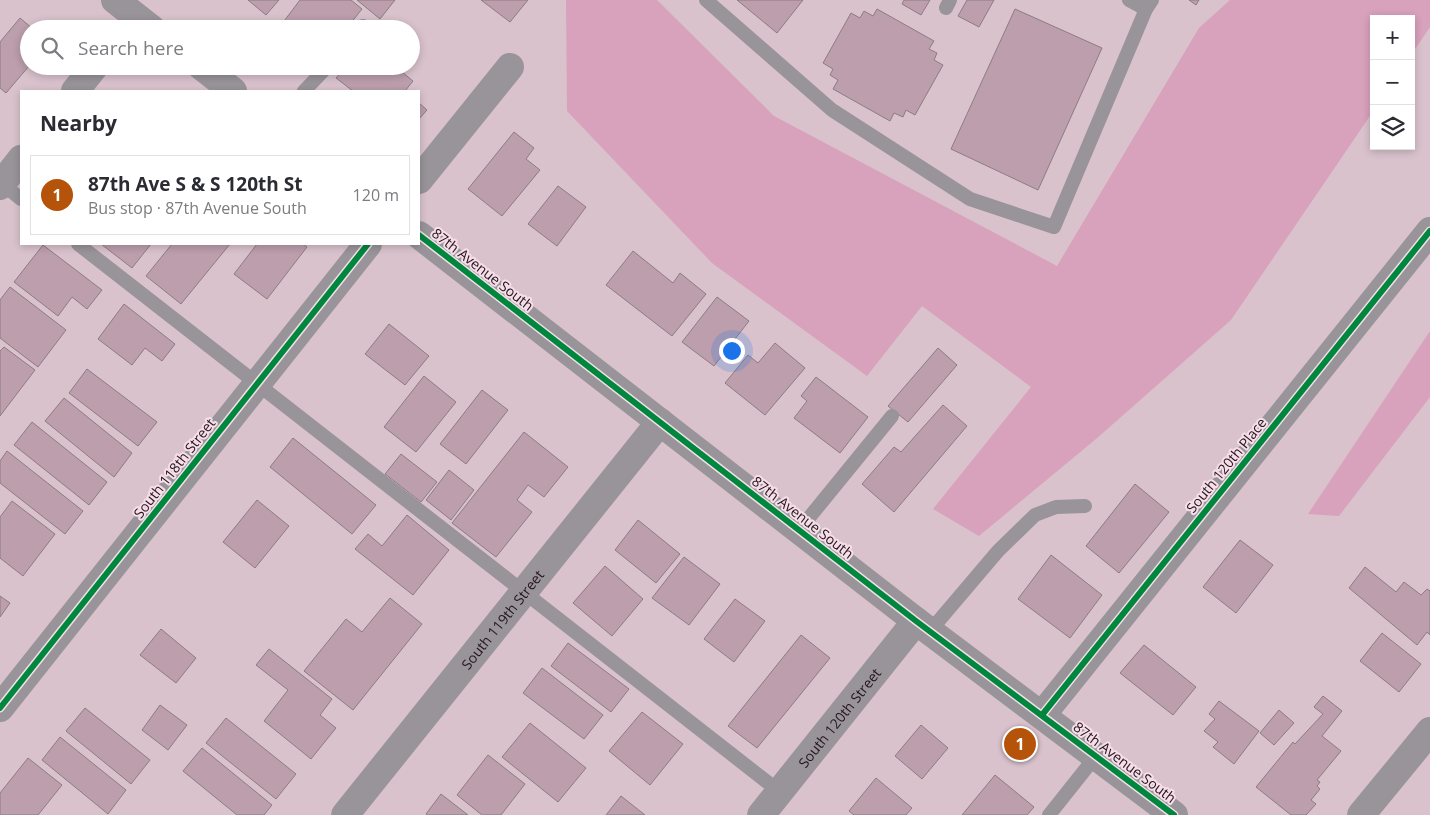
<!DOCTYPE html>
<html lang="en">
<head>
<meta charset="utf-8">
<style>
  body { margin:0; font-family:"Open Sans",sans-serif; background:#f7f7f7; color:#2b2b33 }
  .controls { position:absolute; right:15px; top:15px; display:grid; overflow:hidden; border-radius:0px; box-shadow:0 2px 8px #0003 }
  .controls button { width:45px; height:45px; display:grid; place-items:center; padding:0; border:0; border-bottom:1px solid #e1e1e2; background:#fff; color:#2b2b33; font:25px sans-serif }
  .you { position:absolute; left:731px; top:350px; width:18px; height:18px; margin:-12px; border:4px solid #fff; border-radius:50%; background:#1a73e8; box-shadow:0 0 0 8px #1a73e833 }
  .badge { display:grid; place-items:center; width:32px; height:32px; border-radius:50%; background:#b45309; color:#fff; font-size:16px; font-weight:700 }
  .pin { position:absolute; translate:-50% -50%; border:2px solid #fff; box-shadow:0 1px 5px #0006 }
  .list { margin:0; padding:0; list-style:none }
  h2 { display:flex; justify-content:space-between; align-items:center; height:65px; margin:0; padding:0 20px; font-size:21px }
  h2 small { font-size:16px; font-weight:400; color:#7c7c81 }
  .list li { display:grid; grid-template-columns:32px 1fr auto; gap:15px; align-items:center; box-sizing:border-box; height:80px; margin:0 10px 10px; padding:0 10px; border:1px solid #e1e1e2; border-radius:0px }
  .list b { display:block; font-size:19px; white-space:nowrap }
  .list p { margin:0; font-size:16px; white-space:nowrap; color:#7c7c81 }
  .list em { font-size:16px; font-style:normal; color:#7c7c81 }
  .icon { flex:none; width:28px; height:28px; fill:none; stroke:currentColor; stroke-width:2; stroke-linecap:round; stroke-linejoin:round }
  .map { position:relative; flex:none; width:1430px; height:815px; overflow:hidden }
  .search { position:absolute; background:#fff; box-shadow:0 2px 8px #0003; left:20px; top:20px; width:400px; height:55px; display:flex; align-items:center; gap:12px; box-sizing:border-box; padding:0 18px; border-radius:28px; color:#7c7c81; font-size:19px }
  .panel { position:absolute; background:#fff; box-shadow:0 2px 8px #0003; left:20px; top:90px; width:400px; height:155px; border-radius:0px }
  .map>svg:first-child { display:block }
  .green { fill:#d8a1bc }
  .building { fill:#bc9ead; stroke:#8d7c83 }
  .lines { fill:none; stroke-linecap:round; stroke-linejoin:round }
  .service { stroke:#98949a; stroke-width:14 }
  .minor { stroke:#98949a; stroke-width:28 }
  .cycleway-casing { stroke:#f6dfe9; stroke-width:9 }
  .cycleway { stroke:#00873e; stroke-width:6 }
  .labels { text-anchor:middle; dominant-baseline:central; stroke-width:4; stroke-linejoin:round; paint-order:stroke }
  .street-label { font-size:14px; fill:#25151d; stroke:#f6dfe9 }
</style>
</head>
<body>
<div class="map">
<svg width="1430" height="815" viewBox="0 0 1430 815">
  <rect width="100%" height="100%" fill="#d9c2cc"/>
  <g class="green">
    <path d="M 566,0 L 657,0 L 774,116 L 1057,266 L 1199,28 L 1230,0 L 1430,0 L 1430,27 L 1411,55 L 1411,19 L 1374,19 L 1374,110 L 1231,320 L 1096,439 L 979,536 L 933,509 L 1031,387 L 922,306 L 867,376 L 712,263 L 567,111 Z"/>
    <path d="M 1430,331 L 1430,397 L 1339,516 L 1308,514 Z"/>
  </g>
  <g class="building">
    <path d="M 248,0 L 279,0 L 266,15 Z"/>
    <path d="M 300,0 L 351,0 L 362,9 L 346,29 L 278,29 Z"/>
    <path d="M 357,0 L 395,0 L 380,19 Z"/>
    <path d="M 481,0 L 528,0 L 510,22 Z"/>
    <path d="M 737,0 L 803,0 L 777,33 Z"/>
    <path d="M 904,0 L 930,0 L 921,15 L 902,4 Z"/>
    <path d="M 967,0 L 994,0 L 979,27 L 958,16 Z"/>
    <path d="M 1189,0 L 1199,0 L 1196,5 Z"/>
    <path d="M 877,9 L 934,41 L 929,49 L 937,53 L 934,60 L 943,65 L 915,115 L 906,110 L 903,117 L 894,113 L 890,121 L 833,89 L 838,80 L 830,75 L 833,69 L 823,63 L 851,13 L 860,18 L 864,11 L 873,16 Z"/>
    <path d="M 1015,9 L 1102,48 L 1038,190 L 951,149 Z"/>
    <path d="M 20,18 L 33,29 L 29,29 L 29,66 L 6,93 L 0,88 L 0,42 Z"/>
    <path d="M 347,66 L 407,66 L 402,72 L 413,81 L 405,91 L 353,91 L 336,78 Z"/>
    <path d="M 419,103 L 427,110 L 419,119 Z"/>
    <path d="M 514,132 L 534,148 L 526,159 L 540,170 L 502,216 L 468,189 Z"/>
    <path d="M 558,186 L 586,207 L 557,246 L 528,224 Z"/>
    <path d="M 101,244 L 151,244 L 132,268 Z"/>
    <path d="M 172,244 L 230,244 L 181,304 L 146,276 Z"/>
    <path d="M 257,244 L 303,244 L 307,247 L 267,299 L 234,274 Z"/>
    <path d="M 43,245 L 102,290 L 87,309 L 72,297 L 58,316 L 14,282 Z"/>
    <path d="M 633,251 L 673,283 L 680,273 L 706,294 L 672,336 L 606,285 Z"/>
    <path d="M 10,287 L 66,330 L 38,367 L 0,338 L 0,300 Z"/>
    <path d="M 717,297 L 749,321 L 714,366 L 682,342 Z"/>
    <path d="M 124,304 L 175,344 L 162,361 L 145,348 L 132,365 L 98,339 Z"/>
    <path d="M 389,324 L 429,356 L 405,385 L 365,354 Z"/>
    <path d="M 775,343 L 805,368 L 765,415 L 725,383 L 748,355 L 758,363 Z"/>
    <path d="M 4,347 L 35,370 L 0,416 L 0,351 Z"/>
    <path d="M 938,348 L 957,365 L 908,422 L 888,406 Z"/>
    <path d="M 87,369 L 157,422 L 138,446 L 69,393 Z"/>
    <path d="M 424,376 L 456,402 L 416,452 L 384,427 Z"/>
    <path d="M 816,377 L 868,417 L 840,453 L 794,418 L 807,401 L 801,396 Z"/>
    <path d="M 482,390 L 508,410 L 466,464 L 440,444 Z"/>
    <path d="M 64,398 L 132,453 L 114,477 L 45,421 Z"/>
    <path d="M 943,405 L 967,426 L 894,512 L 862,484 L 894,447 L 901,452 Z"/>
    <path d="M 32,422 L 107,482 L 89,505 L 14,445 Z"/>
    <path d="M 524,432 L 568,467 L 544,497 L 528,485 L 517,500 L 532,512 L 496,557 L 452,523 Z"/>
    <path d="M 293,438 L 376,505 L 352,534 L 270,467 Z"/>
    <path d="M 7,451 L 83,511 L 65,534 L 0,483 L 0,461 Z"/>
    <path d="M 401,454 L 437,482 L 421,502 L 385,474 Z"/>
    <path d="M 449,470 L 474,490 L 451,520 L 426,500 Z"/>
    <path d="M 1135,484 L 1169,512 L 1119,573 L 1086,546 Z"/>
    <path d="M 257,500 L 289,526 L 255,568 L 223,542 Z"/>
    <path d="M 12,501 L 55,534 L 23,576 L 0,558 L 0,517 Z"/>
    <path d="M 407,515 L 449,550 L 413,595 L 355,549 L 368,534 L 382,546 Z"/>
    <path d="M 638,520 L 680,554 L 656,583 L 615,550 Z"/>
    <path d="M 1240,540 L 1273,565 L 1236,613 L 1203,587 Z"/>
    <path d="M 1051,555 L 1102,595 L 1070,638 L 1018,599 Z"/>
    <path d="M 684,557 L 720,584 L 689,625 L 652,598 Z"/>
    <path d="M 605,566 L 643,599 L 612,636 L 573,603 Z"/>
    <path d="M 1365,567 L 1396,592 L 1404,582 L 1421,595 L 1427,589 L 1430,591 L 1430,635 L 1427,632 L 1417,645 L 1349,588 Z"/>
    <path d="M 0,596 L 10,603 L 0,617 Z"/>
    <path d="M 390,598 L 422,624 L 353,710 L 304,671 L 346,619 L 362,632 Z"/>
    <path d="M 735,599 L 765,621 L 734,662 L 704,639 Z"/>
    <path d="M 161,629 L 196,658 L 176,683 L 140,655 Z"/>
    <path d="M 1382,633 L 1421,664 L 1399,692 L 1360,661 Z"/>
    <path d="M 801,635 L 830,658 L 757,748 L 728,726 Z"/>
    <path d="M 568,643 L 629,689 L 611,712 L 551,666 Z"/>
    <path d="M 1144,645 L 1196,687 L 1173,715 L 1120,673 Z"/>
    <path d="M 269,649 L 332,699 L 320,715 L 336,728 L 311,759 L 264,721 L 288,690 L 256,665 Z"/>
    <path d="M 542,668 L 603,715 L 584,739 L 523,693 Z"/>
    <path d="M 1323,696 L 1342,711 L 1322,736 L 1341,751 L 1317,780 L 1320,782 L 1317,786 L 1320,789 L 1311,800 L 1316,804 L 1306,815 L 1291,815 L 1256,787 L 1293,742 L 1295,744 L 1323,714 L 1314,707 Z"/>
    <path d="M 1219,701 L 1259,731 L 1234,764 L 1213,747 L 1218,742 L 1204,731 L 1215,719 L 1209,714 Z"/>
    <path d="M 160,705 L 187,725 L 168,750 L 142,730 Z"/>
    <path d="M 85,708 L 150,760 L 131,784 L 66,731 Z"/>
    <path d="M 1279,710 L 1294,723 L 1274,745 L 1260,733 Z"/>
    <path d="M 642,712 L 683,744 L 650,785 L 609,751 Z"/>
    <path d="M 226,718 L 296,774 L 276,799 L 206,743 Z"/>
    <path d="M 530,723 L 586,768 L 558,802 L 502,757 Z"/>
    <path d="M 921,725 L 948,748 L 922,779 L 895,756 Z"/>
    <path d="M 60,737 L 126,790 L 108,814 L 42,760 Z"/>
    <path d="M 202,748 L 272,805 L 264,815 L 237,815 L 183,771 Z"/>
    <path d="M 488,755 L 525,784 L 501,815 L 482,815 L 457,795 Z"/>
    <path d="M 28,758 L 62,785 L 38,815 L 0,815 L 0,793 Z"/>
    <path d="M 995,775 L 1034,807 L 1027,815 L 962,815 Z"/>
    <path d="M 876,778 L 912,808 L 906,815 L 854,815 L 849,811 Z"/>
    <path d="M 441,794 L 468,815 L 428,815 L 426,814 Z"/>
    <path d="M 621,796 L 645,815 L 606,815 Z"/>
  </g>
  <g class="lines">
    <g class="service">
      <path d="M 706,0 L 832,110 L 970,199 L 1054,227 L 1146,9 L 1152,0"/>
      <path d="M 1129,0 L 1146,9"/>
      <path d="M 946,8 L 950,0"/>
      <path d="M 360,29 L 363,26"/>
      <path d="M 304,91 L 328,66"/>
      <path d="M 0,182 L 21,199"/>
      <path d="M 78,244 L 780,792"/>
      <path d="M 799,530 L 892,416"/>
      <path d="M 930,631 L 998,551 L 1035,515 L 1056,507 L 1085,506"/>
      <path d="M 1049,815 L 1096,756"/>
    </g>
    <g class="minor">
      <path d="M 115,0 L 152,29"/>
      <path d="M 201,66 L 233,91"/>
      <path d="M 75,91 L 95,66"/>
      <path d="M 419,180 L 510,67"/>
      <path d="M 0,186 L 21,159"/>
      <path d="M 419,235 L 916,621 L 1174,815"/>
      <path d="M 0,708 L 368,244"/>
      <path d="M 1042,715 L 1430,231"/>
      <path id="s1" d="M 345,815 L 660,422"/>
      <path id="s2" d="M 761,815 L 916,621"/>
      <path d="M 1361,815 L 1430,731"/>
    </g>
    <defs>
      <g id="cycleway">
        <path d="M 419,235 L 916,621 L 1174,815"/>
        <path d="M 0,708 L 368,244"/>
        <path d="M 1042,715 L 1430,231"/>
      </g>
    </defs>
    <use href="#cycleway" class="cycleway-casing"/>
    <use href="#cycleway" class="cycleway"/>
  </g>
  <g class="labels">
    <g class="street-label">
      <text transform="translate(483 269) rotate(38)">87th Avenue South</text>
      <text transform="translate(1226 465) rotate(-51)">South 120th Place</text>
      <text transform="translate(174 468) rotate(-52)">South 118th Street</text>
      <text transform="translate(803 517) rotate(38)">87th Avenue South</text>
      <text stroke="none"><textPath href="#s1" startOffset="251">South 119th Street</textPath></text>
      <text stroke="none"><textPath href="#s2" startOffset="125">South 120th Street</textPath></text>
      <text transform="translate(1125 762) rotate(37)">87th Avenue South</text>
    </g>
  </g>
</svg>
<div class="controls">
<button>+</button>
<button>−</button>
<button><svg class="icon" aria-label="layers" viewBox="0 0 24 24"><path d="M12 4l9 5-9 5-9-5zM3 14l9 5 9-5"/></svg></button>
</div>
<div class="you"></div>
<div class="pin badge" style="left:1020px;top:744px">1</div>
<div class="search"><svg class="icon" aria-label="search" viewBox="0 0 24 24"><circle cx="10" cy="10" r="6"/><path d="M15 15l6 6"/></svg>Search here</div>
<section class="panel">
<h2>Nearby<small></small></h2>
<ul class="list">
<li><span class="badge">1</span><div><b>87th Ave S &amp; S 120th St</b><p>Bus stop · 87th Avenue South</p></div><em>120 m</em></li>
</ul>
</section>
</div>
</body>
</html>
